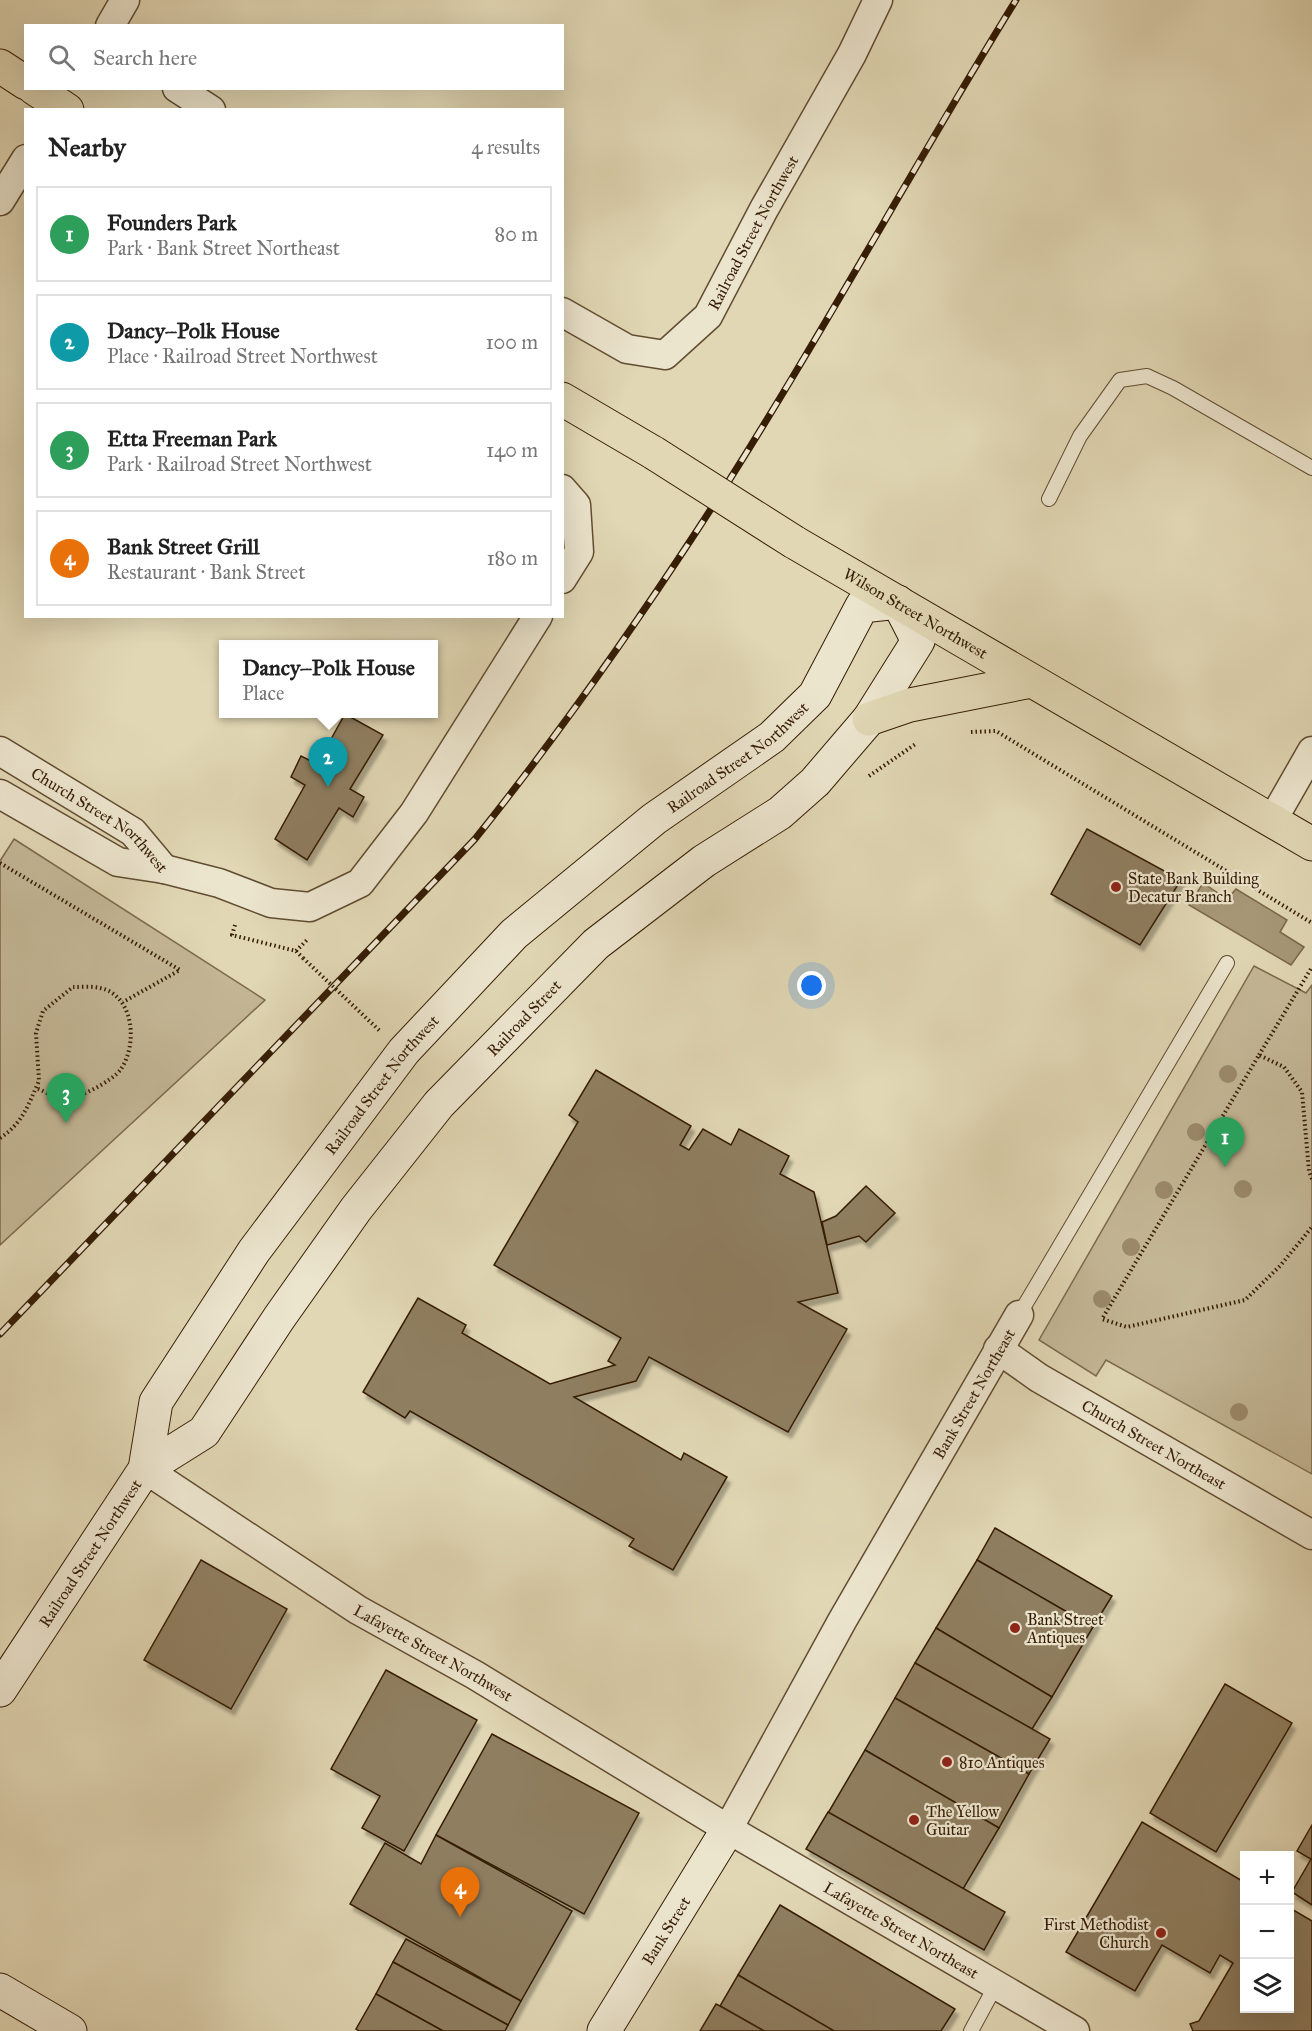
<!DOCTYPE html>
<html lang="en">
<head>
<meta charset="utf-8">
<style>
  body { margin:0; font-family:"IM FELL Great Primer",serif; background:#f6f6f6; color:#222 }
  .controls { position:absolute; right:18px; bottom:18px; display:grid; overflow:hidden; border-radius:0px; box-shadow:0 6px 24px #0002 }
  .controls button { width:54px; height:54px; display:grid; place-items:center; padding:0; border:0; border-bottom:2px solid #e0e0e0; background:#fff; color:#222; font:30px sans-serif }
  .you { position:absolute; left:812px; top:986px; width:21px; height:21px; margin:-15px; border:4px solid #fff; border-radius:50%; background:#1a73e8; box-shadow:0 0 0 9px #1a73e833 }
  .badge { display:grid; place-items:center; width:39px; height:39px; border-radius:50%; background:#1a73e8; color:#fff; font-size:20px; font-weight:700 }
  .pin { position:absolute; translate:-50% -50px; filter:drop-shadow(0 2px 3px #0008) }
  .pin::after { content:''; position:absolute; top:32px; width:21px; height:18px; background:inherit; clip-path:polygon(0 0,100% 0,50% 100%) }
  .popup { position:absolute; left:219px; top:640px; width:219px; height:78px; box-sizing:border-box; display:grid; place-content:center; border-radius:0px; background:#fff; filter:drop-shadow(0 2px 4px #0005); font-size:20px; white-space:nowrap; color:#767676 }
  .popup b { font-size:22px; color:#222 }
  .popup::after { content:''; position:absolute; left:50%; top:100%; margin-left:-12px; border:12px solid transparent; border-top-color:#fff }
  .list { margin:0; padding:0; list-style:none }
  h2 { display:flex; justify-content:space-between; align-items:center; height:78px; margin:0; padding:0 24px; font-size:26px }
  h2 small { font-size:20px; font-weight:400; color:#767676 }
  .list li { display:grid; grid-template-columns:39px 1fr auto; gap:18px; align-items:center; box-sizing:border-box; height:96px; margin:0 12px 12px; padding:0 12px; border:2px solid #e0e0e0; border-radius:0px }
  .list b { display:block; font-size:22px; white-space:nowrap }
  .list p { margin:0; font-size:20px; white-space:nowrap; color:#767676 }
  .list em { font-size:20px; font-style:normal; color:#767676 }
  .icon { flex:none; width:33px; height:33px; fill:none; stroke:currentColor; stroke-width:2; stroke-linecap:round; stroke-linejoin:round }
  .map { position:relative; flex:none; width:1312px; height:2031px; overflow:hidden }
  .search { position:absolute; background:#fff; box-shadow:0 6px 24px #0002; left:24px; top:24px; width:540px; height:66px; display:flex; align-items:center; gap:15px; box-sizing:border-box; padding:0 21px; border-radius:0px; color:#767676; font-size:22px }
  .panel { position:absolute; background:#fff; box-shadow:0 6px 24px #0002; left:24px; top:108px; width:540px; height:510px; border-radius:0px }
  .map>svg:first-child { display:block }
  .green { fill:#c4b796; stroke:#7d6a4e; stroke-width:1.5 }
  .water { fill:#a79878; stroke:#7a674a; stroke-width:1.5 }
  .building { fill:#8f7e60; stroke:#361d05; stroke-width:1.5; filter:url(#shadow) }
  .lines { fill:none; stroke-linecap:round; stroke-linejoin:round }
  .lane-casing { stroke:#614c31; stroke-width:16 }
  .street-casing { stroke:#614c31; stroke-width:31 }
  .secondary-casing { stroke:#361d05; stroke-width:35 }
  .highway-casing { stroke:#361d05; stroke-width:35 }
  .path { stroke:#361d05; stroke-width:4; stroke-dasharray:1.5 3; stroke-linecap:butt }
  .lane { stroke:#ece5ce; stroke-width:14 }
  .street { stroke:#ece5ce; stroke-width:28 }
  .secondary { stroke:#ece5ce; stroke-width:33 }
  .highway { stroke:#e1d7b4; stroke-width:33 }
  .rail-casing { stroke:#361d05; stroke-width:7 }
  .rail { stroke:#ece5ce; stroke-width:4.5; stroke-dasharray:14; stroke-linecap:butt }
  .highway-bridge-casing { stroke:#361d05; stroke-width:35; stroke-linecap:butt }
  .path-bridge { stroke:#361d05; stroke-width:4; stroke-dasharray:1.5 3; stroke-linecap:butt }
  .highway-bridge { stroke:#e1d7b4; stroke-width:33 }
  .tree { fill:#9b8a6b }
  .poi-dot { fill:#8f2418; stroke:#ece5ce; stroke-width:2 }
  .labels { text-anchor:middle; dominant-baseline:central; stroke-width:4.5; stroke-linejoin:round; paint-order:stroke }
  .street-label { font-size:16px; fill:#361d05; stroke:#ece5ce }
  .poi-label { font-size:16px; fill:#361d05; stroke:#ece5ce; text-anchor:start }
</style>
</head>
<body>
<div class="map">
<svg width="1312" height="2031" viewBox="0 0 1312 2031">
  <defs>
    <filter id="shadow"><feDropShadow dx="3.5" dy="6" stdDeviation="1.5" flood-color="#0004"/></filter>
  </defs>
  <rect width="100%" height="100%" fill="#e1d7b4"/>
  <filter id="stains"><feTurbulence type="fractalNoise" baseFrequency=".00333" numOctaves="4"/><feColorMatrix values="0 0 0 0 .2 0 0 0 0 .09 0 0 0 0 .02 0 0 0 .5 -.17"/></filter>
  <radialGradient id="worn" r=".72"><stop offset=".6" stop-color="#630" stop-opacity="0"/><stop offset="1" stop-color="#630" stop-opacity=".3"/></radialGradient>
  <g class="green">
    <path d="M 14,839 L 265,1000 L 0,1245 L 0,861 Z"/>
    <path d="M 1254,966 L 1306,993 L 1312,985 L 1312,1474 L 1106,1360 L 1096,1376 L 1039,1340 Z"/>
  </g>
  <path class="water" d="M 1203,883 L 1227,899 L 1236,889 L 1287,920 L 1280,932 L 1304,947 L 1291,965 L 1189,905 Z"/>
  <g class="building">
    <path d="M 345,714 L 383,735 L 350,789 L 364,797 L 353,817 L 339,808 L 307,860 L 275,839 L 305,785 L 291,777 L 301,756 L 317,764 Z"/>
    <path d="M 1087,829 L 1181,880 L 1140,945 L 1051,894 Z"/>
    <path d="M 596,1070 L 691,1126 L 680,1145 L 689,1150 L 703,1129 L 731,1145 L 739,1129 L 789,1156 L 780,1174 L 814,1192 L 838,1293 L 798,1302 L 847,1329 L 788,1432 L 649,1357 L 636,1381 L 574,1397 L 681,1460 L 684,1453 L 727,1477 L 673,1570 L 629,1546 L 634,1539 L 410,1411 L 405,1418 L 363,1392 L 418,1298 L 466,1325 L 462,1333 L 550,1384 L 615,1365 L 608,1361 L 621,1338 L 494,1265 L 578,1122 L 569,1115 Z"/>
    <path d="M 866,1186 L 895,1213 L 866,1242 L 859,1236 L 827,1245 L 822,1222 L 836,1216 Z"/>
    <path d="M 995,1528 L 1112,1596 L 1093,1627 L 977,1560 Z"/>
    <path d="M 201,1560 L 287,1609 L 231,1709 L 144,1660 Z"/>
    <path d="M 977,1560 L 1093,1627 L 1052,1697 L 936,1628 Z"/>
    <path d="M 936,1628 L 1052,1697 L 1032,1729 L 915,1663 Z"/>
    <path d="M 915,1663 L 1050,1739 L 1029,1774 L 895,1698 Z"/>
    <path d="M 386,1670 L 477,1720 L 404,1851 L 362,1828 L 380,1796 L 331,1769 Z"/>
    <path d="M 1225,1684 L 1292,1723 L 1216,1852 L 1150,1813 Z"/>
    <path d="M 895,1698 L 1029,1774 L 999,1828 L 865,1750 Z"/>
    <path d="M 492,1734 L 639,1813 L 584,1914 L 436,1835 Z"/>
    <path d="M 865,1750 L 999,1828 L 963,1889 L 828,1813 Z"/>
    <path d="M 828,1812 L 1005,1912 L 984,1950 L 806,1849 Z"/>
    <path d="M 1142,1822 L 1244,1882 L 1244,2008 L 1290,2008 L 1290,1908 L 1312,1921 L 1312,2031 L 1193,2031 L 1190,2024 L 1199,2021 L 1233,1963 L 1220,1955 L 1210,1973 L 1162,1945 L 1135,1991 L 1066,1952 Z"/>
    <path d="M 1312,1825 L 1312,1905 L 1292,1892 L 1311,1859 L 1297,1851 Z"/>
    <path d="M 436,1835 L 572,1911 L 521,2001 L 350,1904 L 385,1843 L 421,1864 Z"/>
    <path d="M 780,1905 L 955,2009 L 941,2031 L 834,2031 L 738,1975 Z"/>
    <path d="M 406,1939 L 521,2001 L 508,2025 L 393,1962 Z"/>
    <path d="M 393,1962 L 508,2025 L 505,2031 L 443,2031 L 376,1994 Z"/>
    <path d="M 738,1975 L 834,2031 L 764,2031 L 720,2006 Z"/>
    <path d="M 376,1994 L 443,2031 L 359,2031 L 356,2029 Z"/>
    <path d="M 716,2004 L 720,2006 L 764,2031 L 700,2031 Z"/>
  </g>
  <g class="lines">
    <defs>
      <g id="lane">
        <path d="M 1049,499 L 1080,436 L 1120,380 L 1147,376 L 1173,388 L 1312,468"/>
        <path d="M 1019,1315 L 1227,963"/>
        <path d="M 971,2031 L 996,1985"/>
      </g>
      <g id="street">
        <path d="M 110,26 L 125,0"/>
        <path d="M 177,88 L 211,110"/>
        <path d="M 0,201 L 26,159"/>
        <path id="s1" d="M 562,312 L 627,349 L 665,355 L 708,316 L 764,209 L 852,54 L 878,0"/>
        <path d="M 562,489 L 576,505 L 579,552 L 562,579"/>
        <path id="s2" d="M 0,751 L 133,832 L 164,869"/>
        <path d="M 0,794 L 118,862 L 164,869 L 219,883 L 271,903 L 310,907 L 360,883 L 414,813 L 538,616"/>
        <path d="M 1272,821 L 1312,751"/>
        <path id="s3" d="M 998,1349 L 1039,1378 L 1312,1535"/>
        <path id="s4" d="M 145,1469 L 358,1610 L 475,1675 L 728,1829 L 1075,2031"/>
        <path id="s5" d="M 728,1829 L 842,1621 L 1019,1315"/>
      </g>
      <g id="secondary">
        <path id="s6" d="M 0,1690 L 145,1469 L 156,1402 L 254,1251 L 404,1051 L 514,934 L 654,819 L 772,737 L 815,695 L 862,606 L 898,602 L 918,641 L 869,719 L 815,782 L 780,813 L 704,861 L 596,944 L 439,1104 L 356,1209 L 279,1318 L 204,1432 L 145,1469"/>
        <path d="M 0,1990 L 70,2031"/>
        <path id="s7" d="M 604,2031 L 728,1829"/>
      </g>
      <g id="highway">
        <path d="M 0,66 L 26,83"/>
        <path d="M 34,88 L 67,110"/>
        <path d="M 562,399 L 654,453"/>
        <path id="s8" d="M 794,542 L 1312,844"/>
        <path d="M 869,719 L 910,705 L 1031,681"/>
      </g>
    </defs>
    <use href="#lane" class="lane-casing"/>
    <use href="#street" class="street-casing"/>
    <use href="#secondary" class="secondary-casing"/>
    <use href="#highway" class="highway-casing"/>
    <g class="path">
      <path d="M 971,732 L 996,731 L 1312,923"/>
      <path d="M 869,776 L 917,743"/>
      <path d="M 0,863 L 180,970 L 123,1002"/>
      <path d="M 235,925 L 232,935 L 296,951 L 303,958"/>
      <path d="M 296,951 L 308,939"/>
      <path d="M 1259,1055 L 1312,967"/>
      <path d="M 0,1138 C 23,1123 28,1105 39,1081 L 36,1033 L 43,1011 L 73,987 C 81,987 92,986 100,988 C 134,995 138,1044 121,1069 C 114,1080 74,1102 61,1099 C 53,1097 44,1091 36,1088"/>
      <path d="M 1312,1179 L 1309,1171 L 1302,1092 L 1284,1067 L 1259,1055 L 1102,1319 L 1127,1327 L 1245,1300 L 1280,1266 L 1312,1227"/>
    </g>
    <use href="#lane" class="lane"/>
    <use href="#street" class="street"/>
    <use href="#secondary" class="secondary"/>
    <use href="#highway" class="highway"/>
    <defs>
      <path id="rail" d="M 0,1334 L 475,839 C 555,739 628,636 698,529 C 810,357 908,175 1016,0"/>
    </defs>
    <use href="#rail" class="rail-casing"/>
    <use href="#rail" class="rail"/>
    <defs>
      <path id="highway-bridge" d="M 654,453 L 794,542"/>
    </defs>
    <use href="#highway-bridge" class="highway-bridge-casing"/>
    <path class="path-bridge" d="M 303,958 L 381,1032"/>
    <use href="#highway-bridge" class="highway-bridge"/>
  </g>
  <g class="tree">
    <circle cx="1228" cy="1074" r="9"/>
    <circle cx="1196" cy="1132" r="9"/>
    <circle cx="1243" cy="1189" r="9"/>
    <circle cx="1164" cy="1190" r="9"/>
    <circle cx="1131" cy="1247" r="9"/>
    <circle cx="1102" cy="1299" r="9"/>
    <circle cx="1239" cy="1412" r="9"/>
  </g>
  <g class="poi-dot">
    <circle cx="1116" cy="887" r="6"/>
    <circle cx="1015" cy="1628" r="6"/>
    <circle cx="947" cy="1762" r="6"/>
    <circle cx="914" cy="1820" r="6"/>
    <circle cx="1161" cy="1933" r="6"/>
  </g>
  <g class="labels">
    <g class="street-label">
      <text stroke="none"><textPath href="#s1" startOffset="266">Railroad Street Northwest</textPath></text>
      <text stroke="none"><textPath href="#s8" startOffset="141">Wilson Street Northwest</textPath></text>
      <text stroke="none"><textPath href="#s6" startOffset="1208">Railroad Street Northwest</textPath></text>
      <text stroke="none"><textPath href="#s2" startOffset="122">Church Street Northwest</textPath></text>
      <text transform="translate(524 1018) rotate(-46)">Railroad Street</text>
      <text stroke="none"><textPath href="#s6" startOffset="722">Railroad Street Northwest</textPath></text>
      <text stroke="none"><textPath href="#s5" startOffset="500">Bank Street Northeast</textPath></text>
      <text stroke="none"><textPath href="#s3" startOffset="183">Church Street Northeast</textPath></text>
      <text stroke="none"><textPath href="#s6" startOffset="164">Railroad Street Northwest</textPath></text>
      <text stroke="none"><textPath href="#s4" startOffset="342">Lafayette Street Northwest</textPath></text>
      <text stroke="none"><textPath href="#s7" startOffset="118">Bank Street</textPath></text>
      <text stroke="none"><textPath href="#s4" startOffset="886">Lafayette Street Northeast</textPath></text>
    </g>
    <g class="poi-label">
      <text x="1128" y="878">State Bank Building<tspan x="1128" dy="18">Decatur Branch</tspan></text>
      <text x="1027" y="1619">Bank Street<tspan x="1027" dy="18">Antiques</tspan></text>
      <text x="959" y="1762">810 Antiques</text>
      <text x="926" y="1811">The Yellow<tspan x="926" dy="18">Guitar</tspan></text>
      <text x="1149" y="1924" text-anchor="end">First Methodist<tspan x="1149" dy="18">Church</tspan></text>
    </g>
  </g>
  <rect width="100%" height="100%" filter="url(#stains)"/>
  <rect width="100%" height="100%" fill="url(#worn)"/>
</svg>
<div class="controls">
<button>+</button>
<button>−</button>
<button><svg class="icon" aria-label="layers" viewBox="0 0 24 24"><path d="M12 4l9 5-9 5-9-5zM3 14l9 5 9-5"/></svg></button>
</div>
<div class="you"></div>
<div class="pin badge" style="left:1225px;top:1167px;background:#2e9e5b">1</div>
<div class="pin badge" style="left:328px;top:787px;background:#0f9aa8">2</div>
<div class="popup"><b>Dancy–Polk House</b>Place</div>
<div class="pin badge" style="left:66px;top:1123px;background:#2e9e5b">3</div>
<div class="pin badge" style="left:460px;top:1917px;background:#e8710a">4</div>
<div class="search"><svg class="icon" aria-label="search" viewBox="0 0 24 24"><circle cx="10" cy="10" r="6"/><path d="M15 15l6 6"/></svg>Search here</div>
<section class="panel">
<h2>Nearby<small>4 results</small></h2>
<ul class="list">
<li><span class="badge" style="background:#2e9e5b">1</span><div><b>Founders Park</b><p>Park · Bank Street Northeast</p></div><em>80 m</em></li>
<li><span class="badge" style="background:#0f9aa8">2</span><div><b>Dancy–Polk House</b><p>Place · Railroad Street Northwest</p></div><em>100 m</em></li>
<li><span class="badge" style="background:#2e9e5b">3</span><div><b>Etta Freeman Park</b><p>Park · Railroad Street Northwest</p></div><em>140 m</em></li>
<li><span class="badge" style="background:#e8710a">4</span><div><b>Bank Street Grill</b><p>Restaurant · Bank Street</p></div><em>180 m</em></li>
</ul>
</section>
</div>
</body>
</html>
